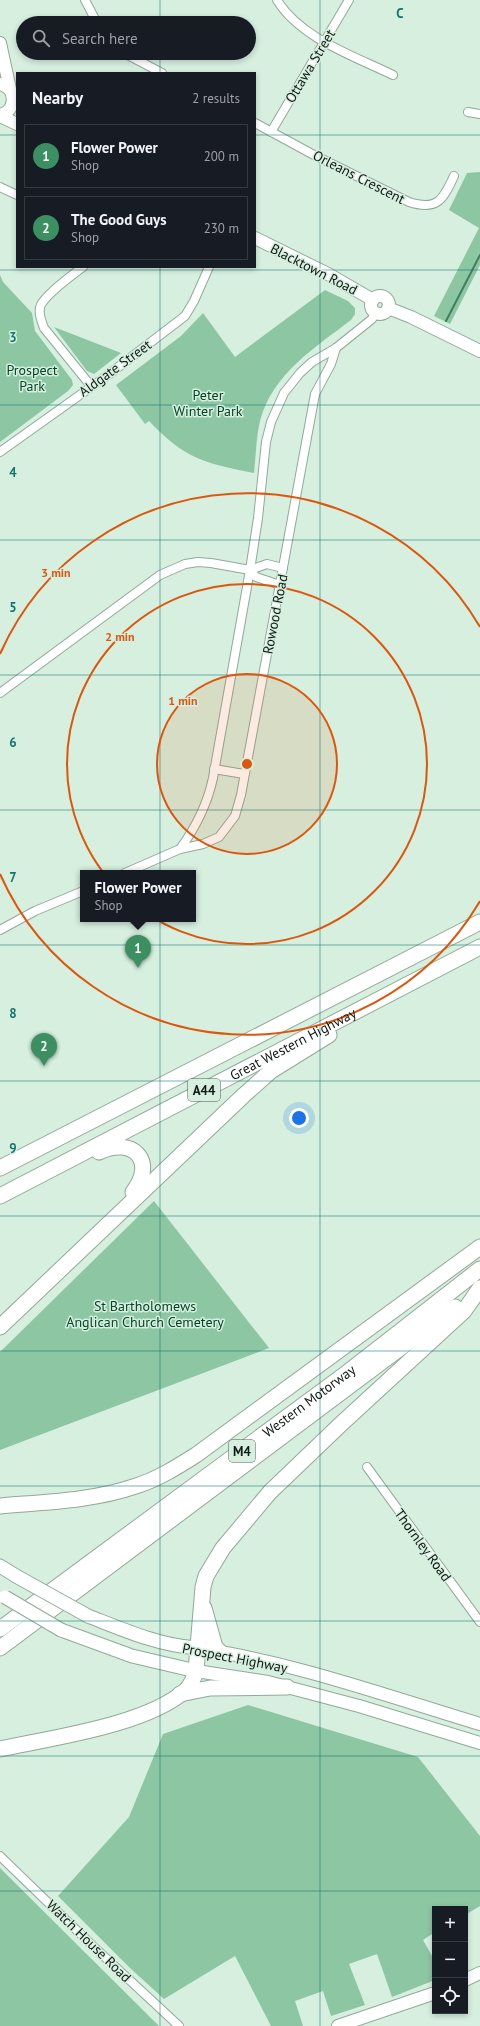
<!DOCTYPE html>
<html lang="en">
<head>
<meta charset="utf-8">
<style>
  body { margin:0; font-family:"PT Sans",sans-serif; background:#242831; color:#f1f3f6 }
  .controls { position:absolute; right:12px; bottom:12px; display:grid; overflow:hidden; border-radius:0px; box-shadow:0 2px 6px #0003 }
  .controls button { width:36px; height:36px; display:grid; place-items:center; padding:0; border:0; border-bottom:1px solid #363941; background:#171b24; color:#f1f3f6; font:20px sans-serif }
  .you { position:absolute; left:299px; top:1118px; width:14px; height:14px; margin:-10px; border:3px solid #fff; border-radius:50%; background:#1a73e8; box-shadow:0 0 0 6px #1a73e833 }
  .badge { display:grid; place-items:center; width:26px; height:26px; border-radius:50%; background:#3b8f61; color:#fff; font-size:13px; font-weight:700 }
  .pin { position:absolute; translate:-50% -33px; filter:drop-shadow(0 1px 2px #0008) }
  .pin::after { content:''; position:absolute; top:21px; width:14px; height:12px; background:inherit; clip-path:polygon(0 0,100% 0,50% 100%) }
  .popup { position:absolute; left:80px; top:870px; width:116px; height:52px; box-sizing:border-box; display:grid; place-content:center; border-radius:0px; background:#171b24; filter:drop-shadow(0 1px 3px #0005); font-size:13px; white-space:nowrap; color:#9ea1a6 }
  .popup b { font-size:15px; color:#f1f3f6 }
  .popup::after { content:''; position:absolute; left:50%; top:100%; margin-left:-8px; border:8px solid transparent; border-top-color:#171b24 }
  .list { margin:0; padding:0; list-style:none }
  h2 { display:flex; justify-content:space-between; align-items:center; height:52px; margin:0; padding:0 16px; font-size:17px }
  h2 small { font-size:13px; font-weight:400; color:#9ea1a6 }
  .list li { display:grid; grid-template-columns:26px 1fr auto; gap:12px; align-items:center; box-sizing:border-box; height:64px; margin:0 8px 8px; padding:0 8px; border:1px solid #363941; border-radius:0px }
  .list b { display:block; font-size:15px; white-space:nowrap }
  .list p { margin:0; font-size:13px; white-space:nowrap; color:#9ea1a6 }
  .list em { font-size:13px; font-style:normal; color:#9ea1a6 }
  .icon { flex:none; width:22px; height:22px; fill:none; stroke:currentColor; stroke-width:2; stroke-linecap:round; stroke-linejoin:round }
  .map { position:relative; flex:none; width:480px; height:2026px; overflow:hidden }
  .search { position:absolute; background:#171b24; box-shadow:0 2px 6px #0003; left:16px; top:16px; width:240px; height:44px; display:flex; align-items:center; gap:10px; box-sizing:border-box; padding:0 14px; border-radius:22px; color:#9ea1a6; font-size:15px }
  .panel { position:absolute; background:#171b24; box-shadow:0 2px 6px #0003; left:16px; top:72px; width:240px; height:196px; border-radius:0px }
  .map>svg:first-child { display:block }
  .green { fill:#8dc6a3 }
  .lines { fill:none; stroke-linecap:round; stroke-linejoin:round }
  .stream { stroke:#457e5d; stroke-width:2 }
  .street-casing { stroke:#92a99a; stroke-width:10 }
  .secondary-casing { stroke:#92a99a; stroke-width:14 }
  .primary-casing { stroke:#92a99a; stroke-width:15 }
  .highway-casing { stroke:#92a99a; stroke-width:17 }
  .street { stroke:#fff; stroke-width:8 }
  .secondary { stroke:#fff; stroke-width:12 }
  .primary { stroke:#fff; stroke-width:13 }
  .highway { stroke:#fff; stroke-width:15 }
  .primary-bridge-casing { stroke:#92a99a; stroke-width:15; stroke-linecap:butt }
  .primary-bridge { stroke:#fff; stroke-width:13 }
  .grid { fill:none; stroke:#0f766e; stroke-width:1; stroke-opacity:0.55 }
  .ring { fill:none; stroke:#dd560c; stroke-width:2 }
  .labels { text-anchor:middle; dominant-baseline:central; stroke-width:3; stroke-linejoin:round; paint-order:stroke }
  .shield { fill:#d6efdf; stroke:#4b5950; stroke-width:1 }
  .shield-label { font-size:13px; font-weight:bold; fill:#101913 }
  .street-label { font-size:14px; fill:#101913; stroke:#d6efdf }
  .park-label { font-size:14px; fill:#034426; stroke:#d6efdf }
  .grid-label { font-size:13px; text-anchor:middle; font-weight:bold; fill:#0f766e; stroke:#d6efdf; stroke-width:3; stroke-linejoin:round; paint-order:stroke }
  .centre { fill:#dd560c; stroke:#d6efdf; stroke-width:2 }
  .ring-label { font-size:12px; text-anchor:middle; font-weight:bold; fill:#dd560c; stroke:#d6efdf; stroke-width:3; stroke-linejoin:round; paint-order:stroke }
</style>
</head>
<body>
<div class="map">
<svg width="480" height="2026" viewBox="0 0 480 2026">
  <rect width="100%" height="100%" fill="#d6efdf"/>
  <g class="green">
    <path d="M 480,172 L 480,265 L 450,324 L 434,316 L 479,228 L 449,210 L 467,173 Z"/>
    <path d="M 0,275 L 3,282 L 32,313 L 35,331 L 72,380 L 73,385 L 68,391 L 0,442 Z"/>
    <path d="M 325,290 L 348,301 L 355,308 L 355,314 L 351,320 C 316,347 272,374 260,421 C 256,438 256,456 254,473 C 204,463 185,459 149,421 L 145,424 L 116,385 L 181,336 L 203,313 L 235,357 Z"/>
    <path d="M 54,327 L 121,353 L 94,374 L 87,371 Z"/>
    <path d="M 154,1201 L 269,1348 L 0,1450 L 0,1352 Z"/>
    <path d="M 248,1705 L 418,1757 L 480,1836 L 480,1906 L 465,1915 L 465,1909 L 435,1909 L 435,1932 L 423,1940 L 435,1961 L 435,1980 L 392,1997 L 377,1954 L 349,1964 L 365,2005 L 331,2016 L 323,1991 L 295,2001 L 303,2026 L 271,2026 L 235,1956 L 164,1999 L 130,1968 L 58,1896 L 129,1817 L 163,1734 Z"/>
    <path d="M 0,1868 L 159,2026 L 0,2026 Z"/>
  </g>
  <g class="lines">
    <path class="stream" d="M 446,321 L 480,255"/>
    <defs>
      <g id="street">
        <path d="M 85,0 L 97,23"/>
        <path d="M 277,0 C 300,38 354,56 393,75"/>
        <path d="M 124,53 L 162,73"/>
        <path d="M 468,112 L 480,114"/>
        <path d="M 255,123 L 314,155 L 409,202 C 437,211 443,200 454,176"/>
        <path d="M 271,132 L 349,0"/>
        <path d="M 0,187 L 17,195"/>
        <path d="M 83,267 C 71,276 51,290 42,303 C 37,310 41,320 44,328 L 91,386"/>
        <path d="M 0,452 L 108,375 L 185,316 L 194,301 L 209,267"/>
        <path d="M 250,570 L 256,577 L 280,585"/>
        <path d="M 0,693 L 160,575 L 185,564 L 198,562 L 211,563 L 250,570 L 267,564 L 283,568"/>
        <path d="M 214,769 L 244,774"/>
        <path d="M 180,849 C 196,827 207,806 213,778 L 250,570 L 258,518 L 266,442 L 271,422 L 284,393 L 300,373 L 312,362 L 336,348 L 372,319 L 376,313"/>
        <path d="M 125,873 L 180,849 L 203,844 L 219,837 L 235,816 L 241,795 L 315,394 L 331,364 L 336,348"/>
        <path d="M 0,930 L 35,911 L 83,891"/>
        <path d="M 367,1467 L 480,1622"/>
        <path d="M 0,1856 L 94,1947 L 179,2026"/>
      </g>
      <g id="secondary">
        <path d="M 0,43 L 10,89"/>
        <path d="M 0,84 C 17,88 17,111 0,115"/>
        <path d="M 0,116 L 17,124"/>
        <path d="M 255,238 L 328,274 L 373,300"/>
        <circle cx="380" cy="305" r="9"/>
        <path d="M 388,308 L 411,317 L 480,351"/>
        <path d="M 196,1648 C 293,1662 387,1696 480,1724"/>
        <path d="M 196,1671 L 268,1682 L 359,1706 L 480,1743"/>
        <path d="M 465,1980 L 480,1973"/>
        <path d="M 338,2026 L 435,1993"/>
      </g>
      <g id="primary">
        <path d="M 0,1566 L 16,1576"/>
        <path d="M 88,1616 C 124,1630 158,1645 196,1648"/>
        <path d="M 61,1630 L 132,1656 L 196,1671"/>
      </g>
      <g id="highway">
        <path d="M 99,1152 C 133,1136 157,1161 133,1192"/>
        <path d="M 0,1168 L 480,922"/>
        <path id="s1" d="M 0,1196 L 480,947"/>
        <path d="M 0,1327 L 244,1095 L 271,1071 L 329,1035"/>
        <path d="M 0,1506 C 46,1502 92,1501 136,1486 C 158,1479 177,1467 196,1455 L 480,1247"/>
        <path d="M 204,1608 L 215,1647 L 220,1652"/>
        <path id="s2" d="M 0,1629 L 348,1372 L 480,1269"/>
        <path d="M 0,1648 L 455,1307"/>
        <path d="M 180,1694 L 210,1688 L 287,1687"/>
        <path d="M 0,1749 C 51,1738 147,1725 186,1690 C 192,1684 194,1678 196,1671 L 203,1587 L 206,1576 L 223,1548 L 270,1492 L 341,1424 L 464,1311 L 480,1288"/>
      </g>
    </defs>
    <use href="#street" class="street-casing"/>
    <use href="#secondary" class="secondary-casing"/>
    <use href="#primary" class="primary-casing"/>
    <use href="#highway" class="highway-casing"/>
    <use href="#street" class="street"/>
    <use href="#secondary" class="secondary"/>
    <use href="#primary" class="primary"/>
    <use href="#highway" class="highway"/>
    <defs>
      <g id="primary-bridge">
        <path d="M 16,1576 L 88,1616"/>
        <path d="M 5,1597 L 61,1630"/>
      </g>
    </defs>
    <use href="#primary-bridge" class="primary-bridge-casing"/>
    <use href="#primary-bridge" class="primary-bridge"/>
  </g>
  <path class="grid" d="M 160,0 L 160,23M 320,0 L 320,2026M 160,53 L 160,73M 0,135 L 17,135M 255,135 L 480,135M 160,267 L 160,2026M 0,270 L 480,270M 0,405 L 480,405M 0,540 L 480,540M 0,675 L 480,675M 0,810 L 480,810M 0,945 L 480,945M 0,1081 L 480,1081M 0,1216 L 480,1216M 0,1351 L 480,1351M 0,1486 L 480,1486M 0,1621 L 480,1621M 0,1756 L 480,1756M 0,1891 L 480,1891"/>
  <circle cx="247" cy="764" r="90" fill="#dd560c" fill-opacity=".12"/>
  <g class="ring">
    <circle cx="247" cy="764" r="90"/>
    <circle cx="247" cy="764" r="180"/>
    <path d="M480 901A270 270 0 0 1 0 874M0 654A270 270 0 0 1 480 627"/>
  </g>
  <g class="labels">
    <g class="shield">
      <rect x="188" y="1079" width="32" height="22" rx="3"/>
      <rect x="229" y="1440" width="26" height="22" rx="3"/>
    </g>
    <g class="shield-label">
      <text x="204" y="1090">A44</text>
      <text x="242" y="1451">M4</text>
    </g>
    <g class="street-label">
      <text transform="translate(310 66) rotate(-59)">Ottawa Street</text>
      <text transform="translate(359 177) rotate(27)">Orleans Crescent</text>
      <text transform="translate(314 269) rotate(27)">Blacktown Road</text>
      <text transform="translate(115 368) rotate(-36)">Aldgate Street</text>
      <text transform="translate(275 614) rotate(-79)">Rowood Road</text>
      <text stroke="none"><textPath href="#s1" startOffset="330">Great Western Highway</textPath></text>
      <text stroke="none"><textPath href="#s2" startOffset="384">Western Motorway</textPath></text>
      <text transform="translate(423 1545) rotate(54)">Thornley Road</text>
      <text transform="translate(235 1658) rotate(11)">Prospect Highway</text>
      <text transform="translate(89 1941) rotate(44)">Watch House Road</text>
    </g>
    <g class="park-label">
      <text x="32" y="370">Prospect<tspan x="32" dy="16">Park</tspan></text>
      <text x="208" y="395">Peter<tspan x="208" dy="16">Winter Park</tspan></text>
      <text x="145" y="1306">St Bartholomews<tspan x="145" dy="16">Anglican Church Cemetery</tspan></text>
    </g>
  </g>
  <g class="grid-label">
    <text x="400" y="18">C</text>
    <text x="13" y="342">3</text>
    <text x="13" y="477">4</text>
    <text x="13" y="612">5</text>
    <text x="13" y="747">6</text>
    <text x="13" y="882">7</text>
    <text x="13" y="1018">8</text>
    <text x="13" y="1153">9</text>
  </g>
  <circle cx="247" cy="764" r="6" class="centre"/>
  <g class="ring-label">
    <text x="56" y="577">3 min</text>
    <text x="120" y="641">2 min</text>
    <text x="183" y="705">1 min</text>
  </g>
</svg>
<div class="controls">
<button>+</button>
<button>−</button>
<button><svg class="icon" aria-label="locate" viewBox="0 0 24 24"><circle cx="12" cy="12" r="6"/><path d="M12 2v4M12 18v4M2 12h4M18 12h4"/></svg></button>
</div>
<div class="you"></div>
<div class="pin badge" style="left:138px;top:968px">1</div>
<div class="popup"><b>Flower Power</b>Shop</div>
<div class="pin badge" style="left:44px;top:1066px">2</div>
<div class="search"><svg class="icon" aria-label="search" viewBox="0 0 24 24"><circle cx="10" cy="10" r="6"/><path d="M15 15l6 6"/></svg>Search here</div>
<section class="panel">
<h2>Nearby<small>2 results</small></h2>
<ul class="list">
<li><span class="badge">1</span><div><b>Flower Power</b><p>Shop</p></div><em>200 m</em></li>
<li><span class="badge">2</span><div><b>The Good Guys</b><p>Shop</p></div><em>230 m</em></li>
</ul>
</section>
</div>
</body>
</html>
